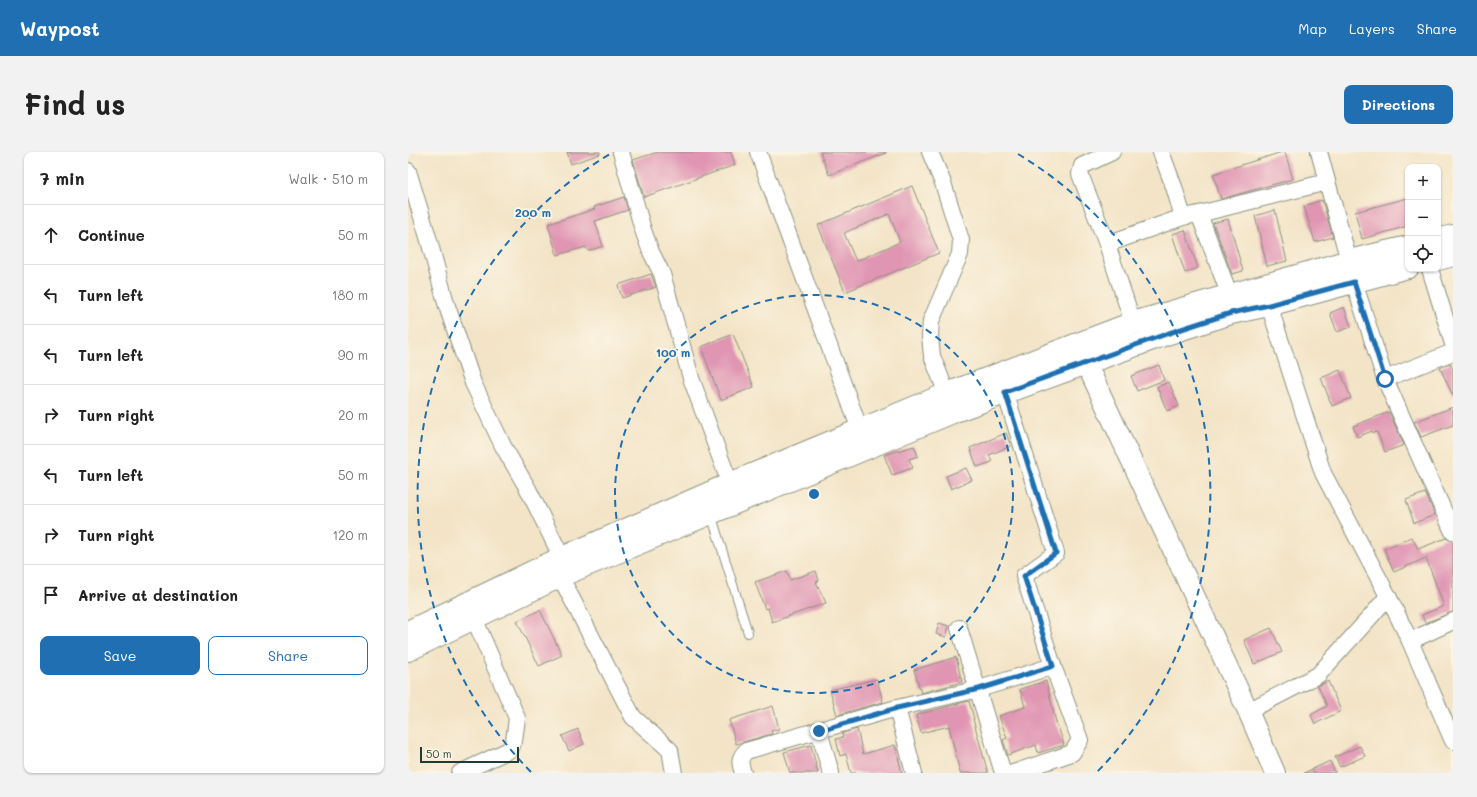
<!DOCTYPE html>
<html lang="en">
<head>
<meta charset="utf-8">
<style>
  body { margin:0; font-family:Mali,sans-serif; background:#f2f2f2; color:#222 }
  .controls { position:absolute; right:12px; top:12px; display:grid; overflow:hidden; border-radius:8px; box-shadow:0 1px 3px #0004 }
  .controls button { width:36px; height:36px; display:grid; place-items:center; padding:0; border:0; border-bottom:1px solid #e0e0e0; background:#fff; color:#222; font:20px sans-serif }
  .scale { position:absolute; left:12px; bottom:10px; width:99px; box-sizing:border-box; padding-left:4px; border:2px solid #1f3d34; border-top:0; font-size:11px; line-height:14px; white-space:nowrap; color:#1f3d34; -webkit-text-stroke:3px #fcf5e5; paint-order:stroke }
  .stop { position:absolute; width:12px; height:12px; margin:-9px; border:3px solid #1f6fb2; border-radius:50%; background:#fff }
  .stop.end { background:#1f6fb2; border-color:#fff; box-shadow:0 1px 4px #0008 }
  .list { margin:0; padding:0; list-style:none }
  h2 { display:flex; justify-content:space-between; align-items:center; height:52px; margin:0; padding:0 16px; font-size:17px }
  h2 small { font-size:13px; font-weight:400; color:#767676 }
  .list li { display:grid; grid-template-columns:26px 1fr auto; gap:12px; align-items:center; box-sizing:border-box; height:60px; padding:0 16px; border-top:1px solid #e0e0e0 }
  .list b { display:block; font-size:15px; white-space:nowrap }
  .list em { font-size:13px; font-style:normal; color:#767676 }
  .actions { display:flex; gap:8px; padding:12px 16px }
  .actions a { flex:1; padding:9px 0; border:1px solid #1f6fb2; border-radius:8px; text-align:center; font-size:14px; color:#1f6fb2 }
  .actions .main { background:#1f6fb2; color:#fff }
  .icon { flex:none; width:22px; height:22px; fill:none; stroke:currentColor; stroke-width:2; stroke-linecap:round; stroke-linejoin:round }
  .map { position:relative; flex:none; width:1045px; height:621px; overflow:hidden; border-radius:8px }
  header { display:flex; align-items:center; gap:24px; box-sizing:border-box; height:56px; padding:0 20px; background:#1f6fb2; color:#fff }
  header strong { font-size:19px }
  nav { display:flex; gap:22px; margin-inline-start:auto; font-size:14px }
  .intro { display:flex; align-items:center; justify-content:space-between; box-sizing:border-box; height:96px; padding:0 24px }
  h1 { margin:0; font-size:28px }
  .button { padding:10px 18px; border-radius:8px; background:#1f6fb2; color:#fff; font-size:14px; font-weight:700 }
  main { display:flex; gap:24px; padding:0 24px }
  aside { flex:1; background:#fff; border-radius:8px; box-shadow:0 1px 3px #0004 }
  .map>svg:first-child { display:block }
  .building { fill:#e095b3; fill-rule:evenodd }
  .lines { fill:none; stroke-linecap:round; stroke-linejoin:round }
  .service-casing { stroke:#89907e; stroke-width:10 }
  .minor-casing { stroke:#89907e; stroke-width:18 }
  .tertiary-casing { stroke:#89907e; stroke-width:22 }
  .secondary-casing { stroke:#89907e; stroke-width:24 }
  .service { stroke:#fff; stroke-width:8 }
  .minor { stroke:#fff; stroke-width:16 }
  .tertiary { stroke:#fff; stroke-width:20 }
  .secondary { stroke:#fff; stroke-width:22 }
  .route { stroke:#1f6fb2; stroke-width:5 }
  .ring { fill:none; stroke:#1f6fb2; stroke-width:2; stroke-dasharray:7 5 }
  .centre { fill:#1f6fb2; stroke:#fcf5e5; stroke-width:2 }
  .ring-label { font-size:12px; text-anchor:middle; font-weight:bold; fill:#1f6fb2; stroke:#fcf5e5; stroke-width:4; stroke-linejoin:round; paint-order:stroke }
</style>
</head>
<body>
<header>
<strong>Waypost</strong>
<nav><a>Map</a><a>Layers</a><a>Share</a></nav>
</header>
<div class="intro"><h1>Find us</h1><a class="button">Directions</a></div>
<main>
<aside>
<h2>7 min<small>Walk · 510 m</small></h2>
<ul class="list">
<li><svg class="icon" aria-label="ahead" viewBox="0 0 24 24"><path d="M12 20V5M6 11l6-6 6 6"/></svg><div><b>Continue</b></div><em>50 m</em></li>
<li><svg class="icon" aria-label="left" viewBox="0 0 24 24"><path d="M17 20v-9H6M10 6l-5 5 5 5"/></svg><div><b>Turn left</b></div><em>180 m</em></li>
<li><svg class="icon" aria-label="left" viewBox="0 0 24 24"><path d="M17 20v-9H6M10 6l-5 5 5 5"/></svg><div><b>Turn left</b></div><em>90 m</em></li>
<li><svg class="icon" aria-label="right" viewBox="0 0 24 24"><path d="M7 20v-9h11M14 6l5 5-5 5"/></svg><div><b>Turn right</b></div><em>20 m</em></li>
<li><svg class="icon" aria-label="left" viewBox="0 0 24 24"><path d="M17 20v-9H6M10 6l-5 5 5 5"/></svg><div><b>Turn left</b></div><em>50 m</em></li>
<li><svg class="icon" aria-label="right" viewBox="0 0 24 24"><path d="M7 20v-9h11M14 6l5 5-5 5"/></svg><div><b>Turn right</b></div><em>120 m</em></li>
<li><svg class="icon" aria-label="arrive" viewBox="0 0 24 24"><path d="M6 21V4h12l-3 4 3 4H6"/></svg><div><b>Arrive at destination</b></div></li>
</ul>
<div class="actions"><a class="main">Save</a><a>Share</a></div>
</aside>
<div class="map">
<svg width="1045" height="621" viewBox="0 0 1045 621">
  <rect width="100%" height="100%" fill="#fcf5e5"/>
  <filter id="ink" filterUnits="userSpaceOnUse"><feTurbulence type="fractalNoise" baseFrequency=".025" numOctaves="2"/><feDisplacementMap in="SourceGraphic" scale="8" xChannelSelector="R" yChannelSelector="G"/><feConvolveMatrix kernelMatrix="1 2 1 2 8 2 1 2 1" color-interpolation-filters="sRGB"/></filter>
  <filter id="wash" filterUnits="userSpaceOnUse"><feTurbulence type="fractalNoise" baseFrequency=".012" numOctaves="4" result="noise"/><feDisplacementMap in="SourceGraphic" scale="16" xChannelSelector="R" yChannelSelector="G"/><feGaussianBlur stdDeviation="0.9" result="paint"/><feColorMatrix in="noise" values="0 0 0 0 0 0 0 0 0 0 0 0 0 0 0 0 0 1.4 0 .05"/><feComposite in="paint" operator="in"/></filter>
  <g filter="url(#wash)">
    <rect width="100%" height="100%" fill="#f3e4c7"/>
    <g id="blocks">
      <g class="building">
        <path d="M 159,0 L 192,0 L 192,2 L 163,12 Z"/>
        <path d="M 250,0 L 323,0 L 327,13 L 236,45 L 225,8 Z"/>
        <path d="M 412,0 L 478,0 L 478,1 L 421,23 Z"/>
        <path d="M 874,0 L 877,0 L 885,27 L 813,47 L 805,22 Z"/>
        <path d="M 504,34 L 531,101 L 437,140 L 410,73 ZM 481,62 L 492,90 L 448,109 L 436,81 Z"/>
        <path d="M 216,45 L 220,58 L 187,69 L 195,94 L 180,99 L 178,95 L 149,103 L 140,72 L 187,57 L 186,55 Z"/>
        <path d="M 1000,46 L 1000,74 L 954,87 L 947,60 Z"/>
        <path d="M 914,48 L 925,85 L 907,90 L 896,54 Z"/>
        <path d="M 867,58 L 879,109 L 859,114 L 847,64 Z"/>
        <path d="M 820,67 L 835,119 L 824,122 L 805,71 Z"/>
        <path d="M 777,78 L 790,116 L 777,121 L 764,82 Z"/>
        <path d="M 243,122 L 248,135 L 214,146 L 210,133 Z"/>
        <path d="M 936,155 L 943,175 L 929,180 L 922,161 Z"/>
        <path d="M 325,182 L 346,235 L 313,248 L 293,195 Z"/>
        <path d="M 1042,211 L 1045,218 L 1045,244 L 1032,216 Z"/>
        <path d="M 751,213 L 756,228 L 729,239 L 723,224 Z"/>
        <path d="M 932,218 L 943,246 L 924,254 L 913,226 Z"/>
        <path d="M 761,230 L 771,254 L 759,259 L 749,235 Z"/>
        <path d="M 1045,255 L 1045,273 L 1013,285 L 1006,270 Z"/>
        <path d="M 981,260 L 996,293 L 977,300 L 969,280 L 965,281 L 964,279 L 949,285 L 945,274 Z"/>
        <path d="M 598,281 L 603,294 L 581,303 L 584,310 L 569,315 L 562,296 Z"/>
        <path d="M 506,294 L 510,304 L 501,307 L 505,316 L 484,323 L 476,303 Z"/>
        <path d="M 558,316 L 564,328 L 543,337 L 538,324 Z"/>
        <path d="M 1017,341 L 1027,363 L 1006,371 L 998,348 Z"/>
        <path d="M 1004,385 L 1010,397 L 1038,386 L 1045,389 L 1045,460 L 1017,471 L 1014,463 L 1036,454 L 1018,406 L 986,420 L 976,397 Z"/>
        <path d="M 379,419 L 382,428 L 408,419 L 411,429 L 408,430 L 418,451 L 364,470 L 360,456 L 357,457 L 347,430 Z"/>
        <path d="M 132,458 L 154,503 L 131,514 L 109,469 Z"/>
        <path d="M 531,471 L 541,474 L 538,485 L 528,482 Z"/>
        <path d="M 863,476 L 874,500 L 846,512 L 836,488 Z"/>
        <path d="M 548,505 L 554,530 L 513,541 L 506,518 Z"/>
        <path d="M 469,527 L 475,550 L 429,563 L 422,538 Z"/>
        <path d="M 638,529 L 649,574 L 650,574 L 656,593 L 630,601 L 628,593 L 600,603 L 595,588 L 599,586 L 591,564 L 617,555 L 612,537 Z"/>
        <path d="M 920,529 L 933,559 L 907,572 L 903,563 L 919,554 L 910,534 Z"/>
        <path d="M 561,549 L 566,567 L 565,567 L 580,621 L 552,621 L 541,574 L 513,581 L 508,563 Z"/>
        <path d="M 365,554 L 371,577 L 363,579 L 364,582 L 328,592 L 321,568 Z"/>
        <path d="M 170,577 L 176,592 L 161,599 L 154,584 Z"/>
        <path d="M 449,577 L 455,602 L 487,593 L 494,621 L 443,621 L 438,602 L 432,604 L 428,587 L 435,585 L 434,581 Z"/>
        <path d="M 403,593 L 410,621 L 382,621 L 376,600 Z"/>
        <path d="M 952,594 L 957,604 L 932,615 L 927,605 Z"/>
        <path d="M 922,609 L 927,621 L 896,621 Z"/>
      </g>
    </g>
  </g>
  <g filter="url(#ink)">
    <use href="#blocks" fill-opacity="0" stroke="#89907e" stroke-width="1"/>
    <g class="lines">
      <defs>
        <path id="service" d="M 303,362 L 340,481"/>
        <g id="minor">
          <path d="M 213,0 L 235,78 L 243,100 L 254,122 L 283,226 L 322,332"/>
          <path d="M 350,0 L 452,278"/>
          <path d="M 522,0 L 535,31 L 553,88 L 552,102 L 523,169 L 522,184 L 524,204 L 539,242"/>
          <path d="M 704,0 L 674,14 L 672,22 L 699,92 L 725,171"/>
          <path d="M 753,0 L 766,35 L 775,65"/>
          <path d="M 911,0 L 941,109"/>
          <path d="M 0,19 L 20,85 L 38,151 L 65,231 L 95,294 L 120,337 L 154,406"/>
          <path d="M 791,62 L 822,144"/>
          <path d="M 699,92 L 775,65 L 791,62 L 919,30"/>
          <path d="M 1022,117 L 1045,192"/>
          <path d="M 946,130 L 977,227 L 1045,200"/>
          <path d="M 861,153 L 915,321 L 980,444 L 1002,489 L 1045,469"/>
          <path d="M 977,227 L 1045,380"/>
          <path d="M 597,240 L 648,401 L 616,424 L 645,514 L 672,588 L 664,601 L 605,621"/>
          <path d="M 152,424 L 225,565 L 262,598 L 266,621"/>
          <path d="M 551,476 L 595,621"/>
          <path d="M 1002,489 L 1045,589"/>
          <path d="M 489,556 L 506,621"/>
          <path d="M 840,559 L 910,523 L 965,462 L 980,444"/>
          <path d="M 411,579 L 423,621"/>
          <path d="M 52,621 L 101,598 L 106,589 L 109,566 L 66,466"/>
          <path d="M 335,621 C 332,611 330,607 338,599 L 489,556 L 571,537 L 645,514"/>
        </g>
        <path id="tertiary" d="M 678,211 L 840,559 L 867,621"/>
        <g id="secondary">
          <path d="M 1030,88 L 1045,84"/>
          <path d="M 1030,107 L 1045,103"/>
          <path d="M 0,480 L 143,411 L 322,332 L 539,242 L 725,171 L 941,109 L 1000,95"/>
          <path d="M 0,498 L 152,424 L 547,259 L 761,181 L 823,161 L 861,153 L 1000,115"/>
        </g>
      </defs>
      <use href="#service" class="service-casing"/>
      <use href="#minor" class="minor-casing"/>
      <use href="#tertiary" class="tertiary-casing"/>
      <use href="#secondary" class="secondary-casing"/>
      <use href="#service" class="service"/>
      <use href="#minor" class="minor"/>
      <use href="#tertiary" class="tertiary"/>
      <use href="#secondary" class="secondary"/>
    </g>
  </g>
  <g class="lines" filter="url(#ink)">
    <path class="route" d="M 411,579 L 489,556 L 571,537 L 645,514 L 616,424 L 648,401 L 597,240 L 761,181 L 823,161 L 861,153 L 946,130 L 977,227"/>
  </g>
  <g class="ring">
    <circle cx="406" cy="342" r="199"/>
    <path d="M123 620A397 397 0 0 1 202 2M610 2A397 397 0 0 1 689 620"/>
  </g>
  <circle cx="406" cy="342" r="6" class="centre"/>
  <g class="ring-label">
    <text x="125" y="65">200 m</text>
    <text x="265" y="205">100 m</text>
  </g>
</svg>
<div class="controls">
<button>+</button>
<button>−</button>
<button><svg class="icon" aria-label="locate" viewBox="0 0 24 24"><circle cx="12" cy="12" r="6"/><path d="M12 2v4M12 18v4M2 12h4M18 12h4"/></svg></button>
</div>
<div class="scale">50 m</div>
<div class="stop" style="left:977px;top:227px"></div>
<div class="stop end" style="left:411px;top:579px"></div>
</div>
</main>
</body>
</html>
